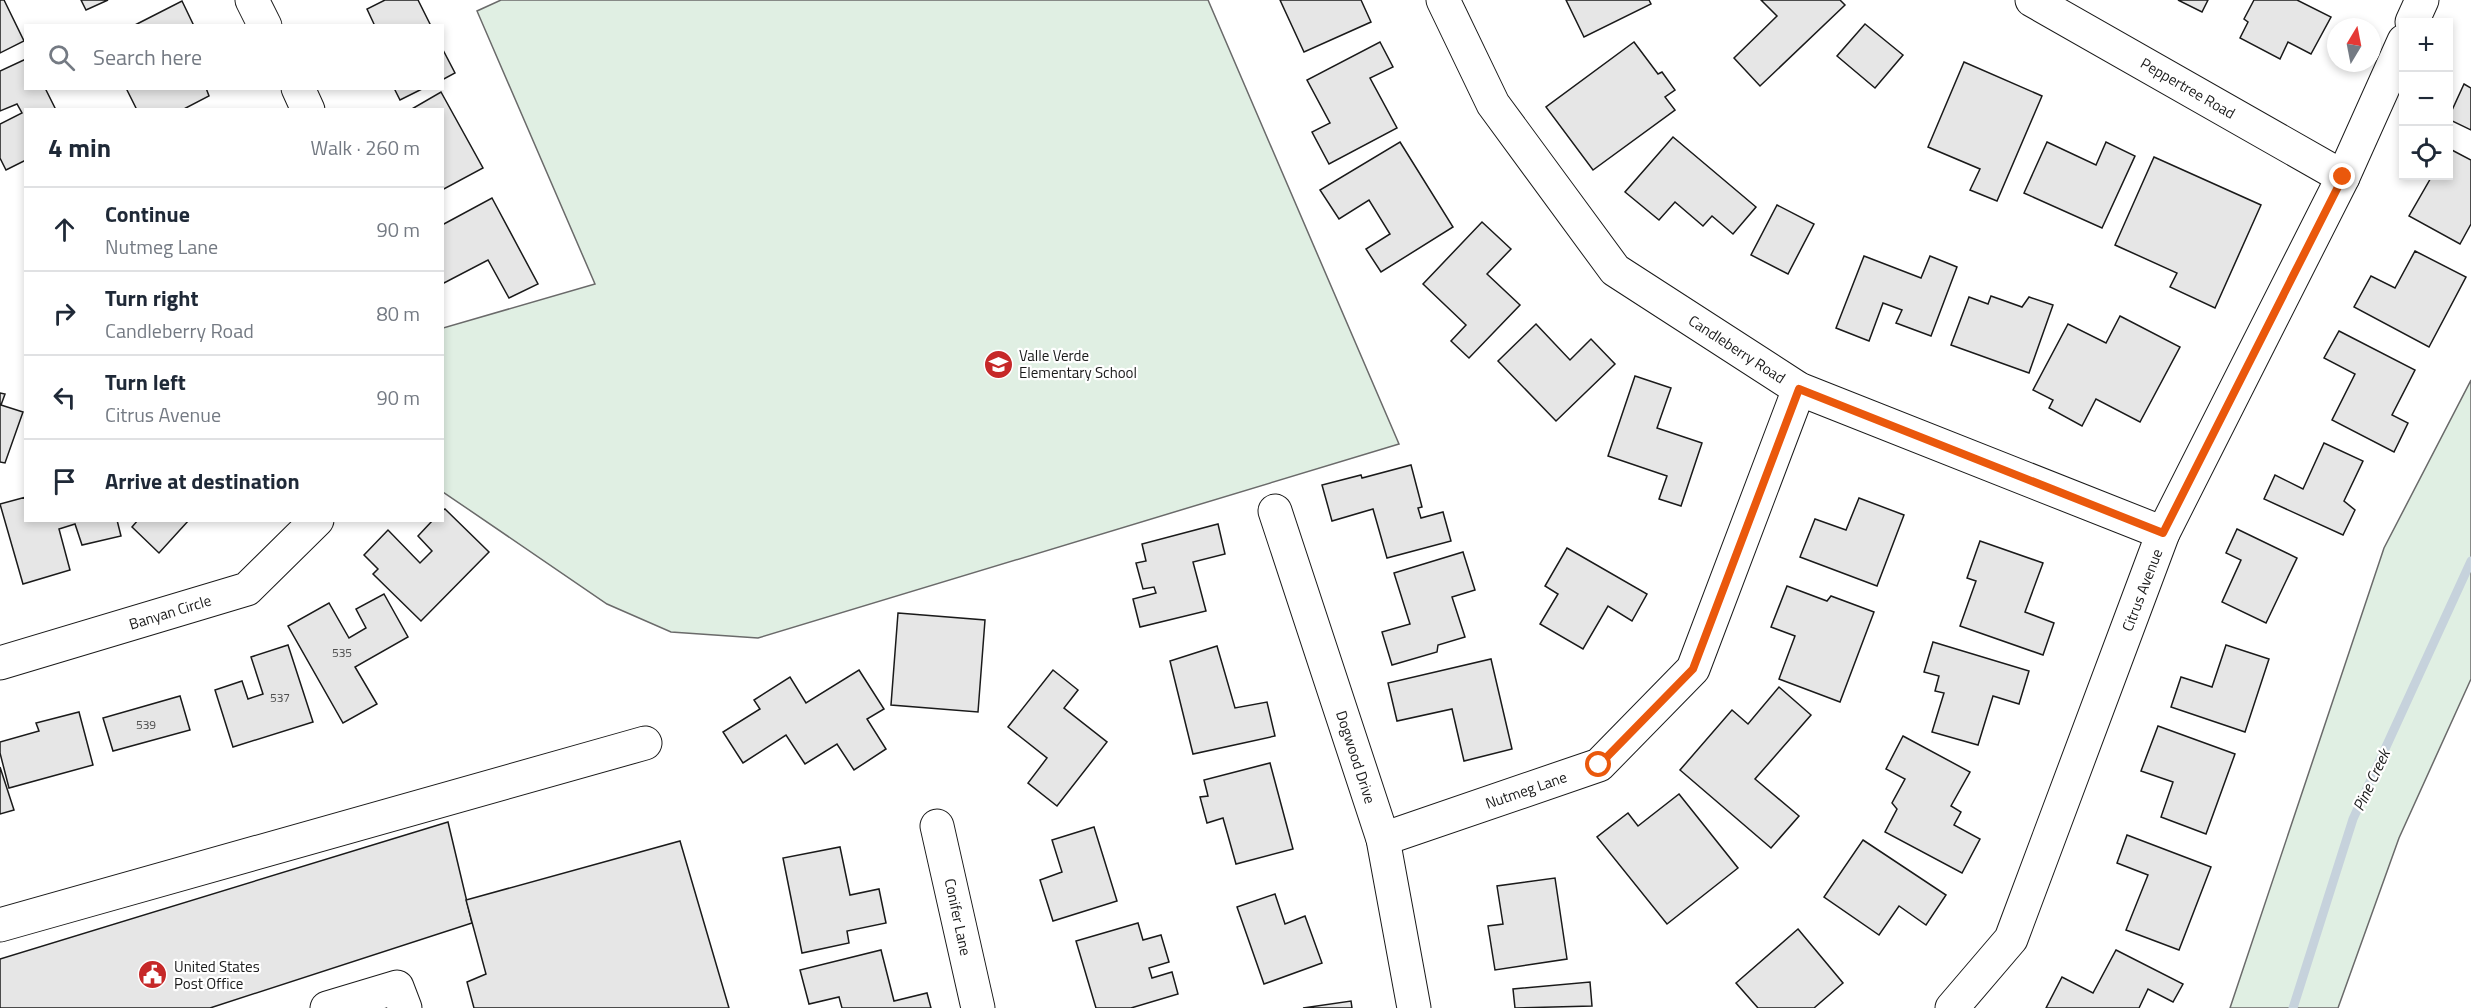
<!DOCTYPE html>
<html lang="en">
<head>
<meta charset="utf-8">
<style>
  body { margin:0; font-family:"Titillium Web",sans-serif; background:#f2f2f3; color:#1f2937 }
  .controls { position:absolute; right:18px; top:18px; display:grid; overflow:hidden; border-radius:0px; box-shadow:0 3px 9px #0003 }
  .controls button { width:54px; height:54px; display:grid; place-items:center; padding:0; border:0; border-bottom:2px solid #e0e1e3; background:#fff; color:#1f2937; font:30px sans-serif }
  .compass { position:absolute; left:2327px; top:18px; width:54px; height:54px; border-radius:50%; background:#fff; box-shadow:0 3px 9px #0003; rotate:10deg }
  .stop { position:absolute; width:18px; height:18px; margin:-14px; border:4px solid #ea580c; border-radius:50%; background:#fff }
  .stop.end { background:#ea580c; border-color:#fff; box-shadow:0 2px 6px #0008 }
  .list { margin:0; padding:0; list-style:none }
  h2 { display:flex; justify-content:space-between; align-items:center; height:78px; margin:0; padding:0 24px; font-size:26px }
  h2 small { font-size:20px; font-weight:400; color:#747a83 }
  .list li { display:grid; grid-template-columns:39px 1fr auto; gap:18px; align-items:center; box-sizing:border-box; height:84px; padding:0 24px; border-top:2px solid #e0e1e3 }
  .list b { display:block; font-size:22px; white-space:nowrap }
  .list p { margin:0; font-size:20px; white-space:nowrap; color:#747a83 }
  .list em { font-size:20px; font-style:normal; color:#747a83 }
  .icon { flex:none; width:33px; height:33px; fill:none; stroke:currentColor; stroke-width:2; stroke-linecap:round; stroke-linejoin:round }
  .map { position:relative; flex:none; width:2471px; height:1008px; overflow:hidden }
  .search { position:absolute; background:#fff; box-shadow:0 3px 9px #0003; left:24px; top:24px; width:420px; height:66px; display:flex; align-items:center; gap:15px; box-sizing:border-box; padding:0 21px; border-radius:0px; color:#747a83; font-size:22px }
  .panel { position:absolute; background:#fff; box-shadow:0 3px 9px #0003; left:24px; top:108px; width:420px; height:414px; border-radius:0px }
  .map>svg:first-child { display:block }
  .green { fill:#e0efe3; stroke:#6a6a6a; stroke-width:1.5 }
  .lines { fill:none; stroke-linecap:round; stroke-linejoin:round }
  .stream { stroke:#c6d2dc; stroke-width:9 }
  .building { fill:#e6e6e6; stroke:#1a1a1a; stroke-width:1.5 }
  .minor-casing { stroke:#1a1a1a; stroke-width:35 }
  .minor { stroke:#fff; stroke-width:33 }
  .route { stroke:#ea580c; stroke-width:8 }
  .labels { text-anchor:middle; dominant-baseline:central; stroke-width:4.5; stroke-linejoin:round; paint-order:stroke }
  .number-label { font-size:12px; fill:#4d4d4d }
  .street-label { font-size:15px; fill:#1a1a1a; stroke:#fff }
  .poi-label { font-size:15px; fill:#1a1a1a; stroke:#fff; text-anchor:start }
  .water-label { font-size:16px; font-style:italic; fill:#1a1a1a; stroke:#fff }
</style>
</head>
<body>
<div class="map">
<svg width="2471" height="1008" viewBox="0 0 2471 1008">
  <rect width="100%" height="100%" fill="#fff"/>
  <g class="green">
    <path d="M 501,0 L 1208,0 L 1399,444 L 758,638 L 671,632 L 607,604 L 443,492 L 443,328 L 595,284 L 477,11 Z"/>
    <path d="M 2471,380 L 2471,679 L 2399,838 L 2338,1008 L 2230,1008 L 2384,548 Z"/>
  </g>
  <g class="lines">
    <path class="stream" d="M 2293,1008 L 2353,819 L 2471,561"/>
  </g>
  <g class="building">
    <path d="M 0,0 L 4,0 L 24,41 L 0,53 Z"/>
    <path d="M 81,0 L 108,0 L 86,10 Z"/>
    <path d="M 385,0 L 418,0 L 431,26 L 372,26 L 374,24 L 367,9 Z"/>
    <path d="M 1280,0 L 1361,0 L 1371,22 L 1304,52 Z"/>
    <path d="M 1566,0 L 1649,0 L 1651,4 L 1584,37 Z"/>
    <path d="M 1761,0 L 1840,0 L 1845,5 L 1760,86 L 1734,58 L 1777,16 Z"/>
    <path d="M 2178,0 L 2208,0 L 2202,12 Z"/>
    <path d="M 2254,0 L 2297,0 L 2331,17 L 2311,54 L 2288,42 L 2280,59 L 2240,38 L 2248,22 L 2244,19 Z"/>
    <path d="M 182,1 L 194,26 L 133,26 Z"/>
    <path d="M 1865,24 L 1903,55 L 1875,88 L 1837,56 Z"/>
    <path d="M 1380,42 L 1393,67 L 1370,78 L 1397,128 L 1329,164 L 1312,132 L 1330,123 L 1307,80 Z"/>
    <path d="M 1634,42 L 1658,74 L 1662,72 L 1675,90 L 1665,97 L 1675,110 L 1593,170 L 1546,107 Z"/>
    <path d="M 442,48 L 455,73 L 442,80 Z"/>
    <path d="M 26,59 L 26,88 L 45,88 L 56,110 L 26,110 L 26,160 L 6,170 L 0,158 L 0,124 L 22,113 L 17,104 L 0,111 L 0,71 Z"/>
    <path d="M 1964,62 L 2042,96 L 1997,201 L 1970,190 L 1980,169 L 1928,147 Z"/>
    <path d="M 2464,84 L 2471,88 L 2471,130 L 2448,119 Z"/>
    <path d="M 126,88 L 206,88 L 209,96 L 182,110 L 137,110 Z"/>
    <path d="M 394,88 L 424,88 L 400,100 Z"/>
    <path d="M 441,92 L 483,168 L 442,190 L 442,110 L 410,110 Z"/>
    <path d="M 1673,137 L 1756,207 L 1733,234 L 1712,216 L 1703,226 L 1675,202 L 1659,220 L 1625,192 Z"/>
    <path d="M 1400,142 L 1453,227 L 1381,272 L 1366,249 L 1390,234 L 1369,200 L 1339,219 L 1320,190 Z"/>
    <path d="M 2047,142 L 2096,165 L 2106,142 L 2135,156 L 2102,228 L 2024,193 Z"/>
    <path d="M 2448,148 L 2471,160 L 2471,224 L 2460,244 L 2409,216 L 2432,176 L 2448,176 Z"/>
    <path d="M 2154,157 L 2261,205 L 2215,308 L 2170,287 L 2177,273 L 2115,245 Z"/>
    <path d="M 492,198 L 538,284 L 509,298 L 488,260 L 444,283 L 442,280 L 442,225 Z"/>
    <path d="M 1777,205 L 1814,224 L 1788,274 L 1751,255 Z"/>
    <path d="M 1482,222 L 1511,249 L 1487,274 L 1520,305 L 1469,358 L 1451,341 L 1466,325 L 1423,284 Z"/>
    <path d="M 2415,251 L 2466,277 L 2429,347 L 2354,307 L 2371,276 L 2395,288 Z"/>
    <path d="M 1864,256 L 1921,278 L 1930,256 L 1957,267 L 1931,336 L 1896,323 L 1902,310 L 1883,303 L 1869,341 L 1836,328 Z"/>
    <path d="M 1991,296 L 2022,307 L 2029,297 L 2053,305 L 2029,373 L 1951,345 L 1969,297 L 1988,304 Z"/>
    <path d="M 2120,316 L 2180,347 L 2140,422 L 2096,399 L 2082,426 L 2049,408 L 2053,400 L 2033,390 L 2068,324 L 2106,343 Z"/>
    <path d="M 1536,324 L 1570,360 L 1591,339 L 1615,364 L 1556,421 L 1498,361 Z"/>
    <path d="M 2339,331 L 2415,370 L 2392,415 L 2408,423 L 2394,452 L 2332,420 L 2355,374 L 2324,358 Z"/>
    <path d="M 1635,376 L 1671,388 L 1657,428 L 1702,443 L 1681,506 L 1659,499 L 1667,476 L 1608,456 Z"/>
    <path d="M 0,393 L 5,394 L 1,405 L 23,412 L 5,463 L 0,462 Z"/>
    <path d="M 2324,443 L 2363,461 L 2344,501 L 2355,510 L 2343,535 L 2264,499 L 2275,475 L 2303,489 Z"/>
    <path d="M 1411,465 L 1422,507 L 1418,508 L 1421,518 L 1443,512 L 1451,541 L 1387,558 L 1373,509 L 1332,521 L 1322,485 L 1361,475 L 1362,478 Z"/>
    <path d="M 26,497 L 26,520 L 117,520 L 121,536 L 82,545 L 75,524 L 59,529 L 70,570 L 23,584 L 0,504 Z"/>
    <path d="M 1859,498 L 1904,515 L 1877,586 L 1800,557 L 1815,519 L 1846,530 Z"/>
    <path d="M 445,509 L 489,552 L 421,621 L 373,574 L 378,569 L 364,555 L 388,530 L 420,563 L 432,551 L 418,536 L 433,520 L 442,520 L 442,511 Z"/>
    <path d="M 138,520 L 189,520 L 159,553 L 132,527 Z"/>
    <path d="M 1218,524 L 1225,554 L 1193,562 L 1206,611 L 1140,627 L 1133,599 L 1156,593 L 1154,587 L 1143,589 L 1136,563 L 1146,561 L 1142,544 Z"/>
    <path d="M 2237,529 L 2297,558 L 2266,623 L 2222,602 L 2241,560 L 2226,553 Z"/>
    <path d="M 1980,541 L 2043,563 L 2025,612 L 2054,623 L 2043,655 L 1960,626 L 1976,581 L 1967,578 Z"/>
    <path d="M 1567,548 L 1647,594 L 1632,621 L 1608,606 L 1583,649 L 1540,624 L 1558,594 L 1545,586 Z"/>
    <path d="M 1463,552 L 1475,590 L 1452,597 L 1465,637 L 1438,645 L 1437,652 L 1392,665 L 1382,632 L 1410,624 L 1394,573 Z"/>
    <path d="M 1787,586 L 1827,601 L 1831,596 L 1874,612 L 1840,702 L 1779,679 L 1795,636 L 1771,627 Z"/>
    <path d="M 384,594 L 408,637 L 355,667 L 377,704 L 343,723 L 288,626 L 329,603 L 349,638 L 366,628 L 356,609 Z"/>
    <path d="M 898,613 L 985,620 L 978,712 L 891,705 Z"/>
    <path d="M 1933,642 L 2029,671 L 2019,704 L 1993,696 L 1978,745 L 1932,732 L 1944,693 L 1935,691 L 1939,676 L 1924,672 Z"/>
    <path d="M 288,645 L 313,722 L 233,747 L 215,690 L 242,681 L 248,699 L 263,694 L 251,657 Z"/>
    <path d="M 2226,645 L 2269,659 L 2245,732 L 2171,707 L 2181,677 L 2212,687 Z"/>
    <path d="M 1217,646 L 1235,708 L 1267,702 L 1275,736 L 1193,754 L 1170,661 Z"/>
    <path d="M 1491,659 L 1512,749 L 1464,761 L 1452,709 L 1397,721 L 1388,683 Z"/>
    <path d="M 859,670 L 884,709 L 867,719 L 886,749 L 854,770 L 837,744 L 805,764 L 786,735 L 743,763 L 723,732 L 760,709 L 754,700 L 790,677 L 806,703 Z"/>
    <path d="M 1053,670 L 1078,690 L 1064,708 L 1107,742 L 1057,806 L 1028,783 L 1047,758 L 1008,727 Z"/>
    <path d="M 1779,687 L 1811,715 L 1755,779 L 1799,816 L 1771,848 L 1680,770 L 1732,710 L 1748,724 Z"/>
    <path d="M 180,696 L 190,730 L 113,751 L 103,718 Z"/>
    <path d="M 79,712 L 93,765 L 9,788 L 0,753 L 0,742 L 39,731 L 36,723 Z"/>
    <path d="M 2158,726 L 2235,754 L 2206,834 L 2161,817 L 2173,782 L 2141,771 Z"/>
    <path d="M 1903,736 L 1970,772 L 1951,806 L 1961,812 L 1954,825 L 1980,839 L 1962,873 L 1885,832 L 1897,809 L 1892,803 L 1905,779 L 1886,769 Z"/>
    <path d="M 1270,763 L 1293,849 L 1236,864 L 1223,818 L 1207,823 L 1200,797 L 1208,796 L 1204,780 Z"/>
    <path d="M 0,767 L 14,810 L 0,814 Z"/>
    <path d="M 1679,794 L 1738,868 L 1667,924 L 1597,837 L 1628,813 L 1638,826 Z"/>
    <path d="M 448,822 L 472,923 L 210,1008 L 0,1008 L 0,959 Z"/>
    <path d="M 1094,827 L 1117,901 L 1053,921 L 1040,880 L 1062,872 L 1052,840 Z"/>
    <path d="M 2127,835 L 2211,867 L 2179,950 L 2126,930 L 2148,875 L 2117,863 Z"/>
    <path d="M 1863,840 L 1946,895 L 1926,925 L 1899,906 L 1879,935 L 1824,897 Z"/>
    <path d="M 680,841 L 729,1008 L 474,1008 L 467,982 L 486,974 L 466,900 Z"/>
    <path d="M 840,847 L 850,895 L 879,889 L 886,923 L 847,931 L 849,943 L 802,953 L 783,858 Z"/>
    <path d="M 1555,878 L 1567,959 L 1495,970 L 1488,926 L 1503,924 L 1497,886 Z"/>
    <path d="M 1275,894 L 1285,924 L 1305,916 L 1322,963 L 1264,984 L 1237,907 Z"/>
    <path d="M 1138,923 L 1143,940 L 1161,935 L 1169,962 L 1149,968 L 1152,978 L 1172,972 L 1178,994 L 1131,1008 L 1096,1008 L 1076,941 Z"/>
    <path d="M 1798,929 L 1843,983 L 1814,1008 L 1758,1008 L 1736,983 Z"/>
    <path d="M 881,950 L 894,1001 L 927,993 L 931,1008 L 842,1008 L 839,997 L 809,1004 L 800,970 Z"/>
    <path d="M 2116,950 L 2183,984 L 2173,1002 L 2148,989 L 2139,1008 L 2046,1008 L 2062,977 L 2093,993 Z"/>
    <path d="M 1590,982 L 1592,1006 L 1515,1008 L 1513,989 Z"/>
    <path d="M 1351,1001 L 1352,1008 L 1303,1008 Z"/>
  </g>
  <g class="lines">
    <defs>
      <g id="minor">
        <path d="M 252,0 L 265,26"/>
        <path d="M 1443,0 L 1493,104 L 1615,270 L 1799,389 L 2163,533"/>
        <path d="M 2032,0 L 2343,177"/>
        <path d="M 2412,22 L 2422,0"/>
        <path d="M 298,88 L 308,110"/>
        <path d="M 1275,511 L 1383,839 L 1414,1008"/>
        <path d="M 0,663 L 247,589 L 317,520"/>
        <path d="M 937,826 L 978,1008"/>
        <path d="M 1383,839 L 1599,765 L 1693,669 L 1799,389"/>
        <path d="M 0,925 L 645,743"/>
        <path d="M 327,1008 L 397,987 L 405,1008"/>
        <path d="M 1952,1008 L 2011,939 L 2163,533 L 2343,177 L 2404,41"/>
      </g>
    </defs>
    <use href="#minor" class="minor-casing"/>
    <use href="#minor" class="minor"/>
  </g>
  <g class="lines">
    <path class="route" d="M 1599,765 L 1693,669 L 1799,389 L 2163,533 L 2343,177"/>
  </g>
  <defs>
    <symbol id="school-disc" viewBox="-11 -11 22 22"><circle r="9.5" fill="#c62828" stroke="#fff"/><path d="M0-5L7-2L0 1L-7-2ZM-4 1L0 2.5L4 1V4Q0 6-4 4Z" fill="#fff"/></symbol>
    <symbol id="civic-disc" viewBox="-11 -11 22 22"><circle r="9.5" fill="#c62828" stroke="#fff"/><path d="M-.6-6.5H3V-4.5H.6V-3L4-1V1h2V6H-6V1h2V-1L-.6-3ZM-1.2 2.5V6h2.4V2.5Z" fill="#fff"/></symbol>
  </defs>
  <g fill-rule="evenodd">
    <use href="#school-disc" x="982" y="348" width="33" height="33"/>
    <use href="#civic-disc" x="136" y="958" width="33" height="33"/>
  </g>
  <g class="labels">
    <g class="number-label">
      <text x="342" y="652">535</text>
      <text x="280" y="697">537</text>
      <text x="146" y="724">539</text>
    </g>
    <g class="street-label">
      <text transform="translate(2188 88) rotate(30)">Peppertree Road</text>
      <text transform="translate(1737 349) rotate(33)">Candleberry Road</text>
      <text transform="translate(2142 590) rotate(-69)">Citrus Avenue</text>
      <text transform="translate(170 612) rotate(-17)">Banyan Circle</text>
      <text transform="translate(1356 757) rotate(72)">Dogwood Drive</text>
      <text transform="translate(1526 790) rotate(-19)">Nutmeg Lane</text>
      <text transform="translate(958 917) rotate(78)">Conifer Lane</text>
    </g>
    <g class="poi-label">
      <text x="1019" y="355">Valle Verde<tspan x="1019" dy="17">Elementary School</tspan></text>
      <text x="174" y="966">United States<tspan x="174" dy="17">Post Office</tspan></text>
    </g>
    <g class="water-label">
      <text transform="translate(2371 780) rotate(-65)">Pine Creek</text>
    </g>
  </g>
</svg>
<div class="controls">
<button>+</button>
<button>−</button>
<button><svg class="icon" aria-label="locate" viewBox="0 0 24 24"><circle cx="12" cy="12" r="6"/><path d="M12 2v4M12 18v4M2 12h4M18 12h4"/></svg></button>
</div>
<svg class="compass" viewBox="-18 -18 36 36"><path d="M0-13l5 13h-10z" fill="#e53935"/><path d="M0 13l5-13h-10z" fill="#747a83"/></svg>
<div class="stop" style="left:1599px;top:765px"></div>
<div class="stop end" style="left:2343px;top:177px"></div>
<div class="search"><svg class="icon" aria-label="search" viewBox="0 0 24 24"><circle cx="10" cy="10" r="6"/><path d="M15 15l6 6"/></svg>Search here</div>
<section class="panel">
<h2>4 min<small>Walk · 260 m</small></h2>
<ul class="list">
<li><svg class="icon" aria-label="ahead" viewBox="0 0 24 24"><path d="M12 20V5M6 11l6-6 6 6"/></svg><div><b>Continue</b><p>Nutmeg Lane</p></div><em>90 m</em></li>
<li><svg class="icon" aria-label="right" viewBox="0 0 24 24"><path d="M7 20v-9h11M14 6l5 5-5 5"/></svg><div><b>Turn right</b><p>Candleberry Road</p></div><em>80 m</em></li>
<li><svg class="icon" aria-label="left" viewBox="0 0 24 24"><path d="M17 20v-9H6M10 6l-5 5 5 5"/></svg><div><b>Turn left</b><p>Citrus Avenue</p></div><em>90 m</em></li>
<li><svg class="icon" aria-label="arrive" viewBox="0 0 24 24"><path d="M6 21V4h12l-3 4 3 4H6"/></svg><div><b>Arrive at destination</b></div></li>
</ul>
</section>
</div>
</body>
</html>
